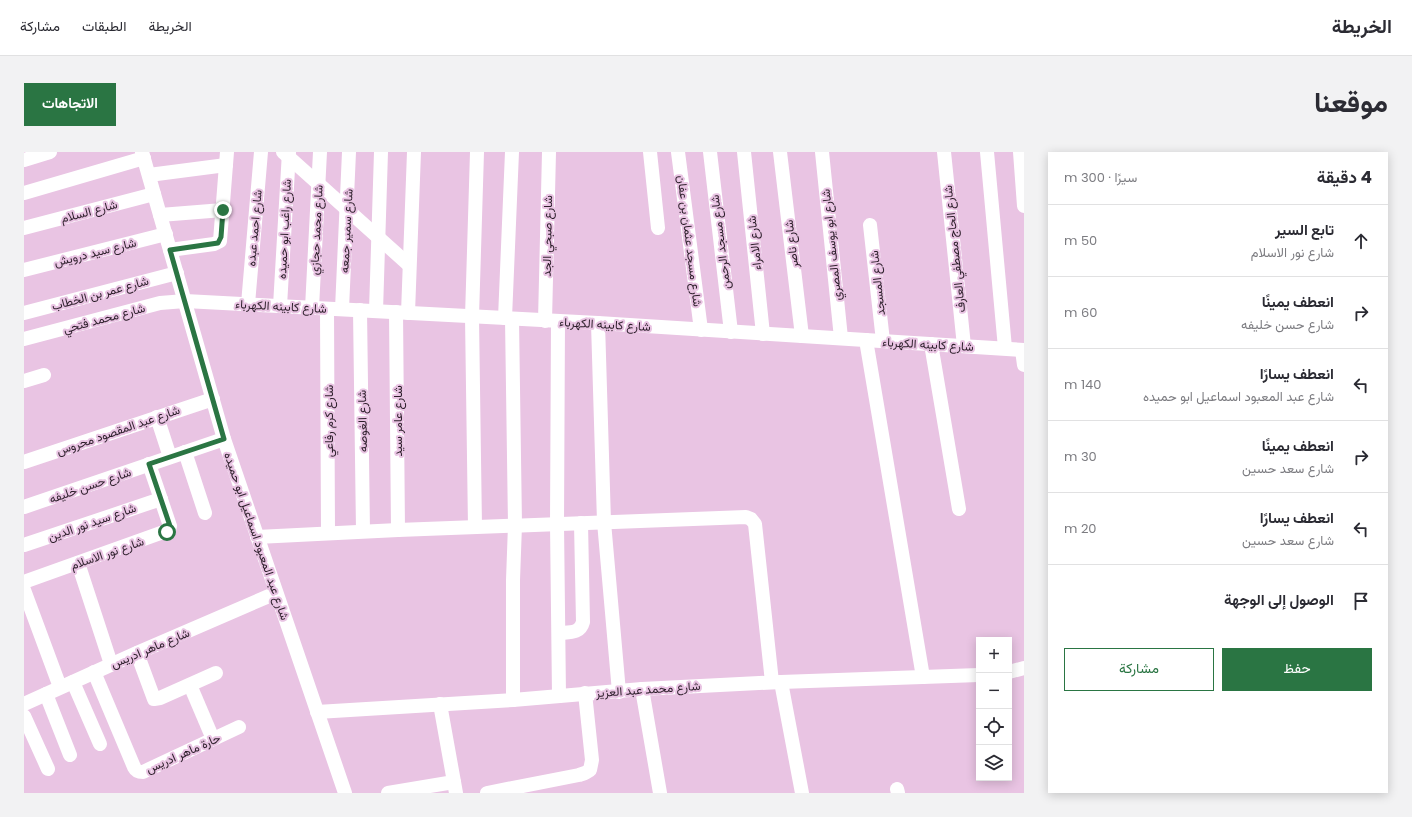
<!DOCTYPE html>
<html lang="ar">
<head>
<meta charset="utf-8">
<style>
  body { margin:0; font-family:Poppins,Vazirmatn,sans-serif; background:#f2f2f3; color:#2b2b33; direction:rtl }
  .controls { position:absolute; right:12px; bottom:12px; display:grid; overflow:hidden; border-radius:0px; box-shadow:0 2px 10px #0003 }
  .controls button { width:36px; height:36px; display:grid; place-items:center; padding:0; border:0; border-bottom:1px solid #e1e1e2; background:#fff; color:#2b2b33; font:20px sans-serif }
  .stop { position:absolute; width:12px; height:12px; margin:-9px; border:3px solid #2a7543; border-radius:50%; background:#fff }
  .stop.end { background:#2a7543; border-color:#fff; box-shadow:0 1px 4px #0008 }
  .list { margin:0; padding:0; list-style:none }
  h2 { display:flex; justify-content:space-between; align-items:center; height:52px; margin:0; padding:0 16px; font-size:17px }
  h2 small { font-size:13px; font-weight:400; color:#7c7c81 }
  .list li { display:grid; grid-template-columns:26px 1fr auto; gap:12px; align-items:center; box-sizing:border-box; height:72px; padding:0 16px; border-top:1px solid #e1e1e2 }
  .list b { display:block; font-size:15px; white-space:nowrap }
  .list p { margin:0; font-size:13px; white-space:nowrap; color:#7c7c81 }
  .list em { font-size:13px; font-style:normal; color:#7c7c81 }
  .actions { display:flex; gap:8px; padding:12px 16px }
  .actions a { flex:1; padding:9px 0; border:1px solid #2a7543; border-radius:0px; text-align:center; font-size:14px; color:#2a7543 }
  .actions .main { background:#2a7543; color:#fff }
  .icon { flex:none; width:22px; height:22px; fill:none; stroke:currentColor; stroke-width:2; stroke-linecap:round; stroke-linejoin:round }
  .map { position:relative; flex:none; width:1000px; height:641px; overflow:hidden; direction:ltr; border-radius:0px }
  header { display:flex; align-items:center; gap:24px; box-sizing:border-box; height:56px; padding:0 20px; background:#fff; border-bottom:1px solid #e1e1e2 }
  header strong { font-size:19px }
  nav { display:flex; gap:22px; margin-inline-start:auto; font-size:14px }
  .intro { display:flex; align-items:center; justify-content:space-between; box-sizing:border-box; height:96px; padding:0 24px }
  h1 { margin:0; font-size:28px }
  .button { padding:10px 18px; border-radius:0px; background:#2a7543; color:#fff; font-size:14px; font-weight:700 }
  main { display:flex; gap:24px; padding:0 24px }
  aside { flex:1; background:#fff; border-radius:0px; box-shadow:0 2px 10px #0003 }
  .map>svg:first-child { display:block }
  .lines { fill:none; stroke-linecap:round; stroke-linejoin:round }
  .minor { stroke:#fff; stroke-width:14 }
  .route { stroke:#2a7543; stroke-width:5 }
  .labels { text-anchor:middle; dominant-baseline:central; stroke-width:4; stroke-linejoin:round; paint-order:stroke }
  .street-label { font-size:12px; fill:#2c1e2a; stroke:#e9c4e3 }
</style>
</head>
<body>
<header>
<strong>الخريطة</strong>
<nav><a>الخريطة</a><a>الطبقات</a><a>مشاركة</a></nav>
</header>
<div class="intro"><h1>موقعنا</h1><a class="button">الاتجاهات</a></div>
<main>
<aside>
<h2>4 دقيقة<small>سيرًا · 300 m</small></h2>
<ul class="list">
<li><svg class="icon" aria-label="ahead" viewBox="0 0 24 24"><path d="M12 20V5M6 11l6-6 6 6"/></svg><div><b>تابع السير</b><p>شارع نور الاسلام</p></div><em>50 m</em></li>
<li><svg class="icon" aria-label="right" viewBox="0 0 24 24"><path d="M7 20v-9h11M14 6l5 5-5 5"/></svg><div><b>انعطف يمينًا</b><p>شارع حسن خليفه</p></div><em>60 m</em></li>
<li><svg class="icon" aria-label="left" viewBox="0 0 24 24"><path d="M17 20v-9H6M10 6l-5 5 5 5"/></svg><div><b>انعطف يسارًا</b><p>شارع عبد المعبود اسماعيل ابو حميده</p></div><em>140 m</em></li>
<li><svg class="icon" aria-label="right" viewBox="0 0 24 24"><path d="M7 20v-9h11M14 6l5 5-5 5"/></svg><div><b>انعطف يمينًا</b><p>شارع سعد حسين</p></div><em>30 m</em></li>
<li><svg class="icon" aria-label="left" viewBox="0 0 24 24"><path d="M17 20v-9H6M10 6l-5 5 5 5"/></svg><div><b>انعطف يسارًا</b><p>شارع سعد حسين</p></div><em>20 m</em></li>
<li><svg class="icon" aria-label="arrive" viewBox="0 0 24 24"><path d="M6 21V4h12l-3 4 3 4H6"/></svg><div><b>الوصول إلى الوجهة</b></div></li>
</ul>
<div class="actions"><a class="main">حفظ</a><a>مشاركة</a></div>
</aside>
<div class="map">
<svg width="1000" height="641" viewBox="0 0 1000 641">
  <rect width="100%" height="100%" fill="#e9c4e3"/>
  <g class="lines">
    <g class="minor">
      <path d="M 118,0 L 200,287 L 321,641"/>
      <path d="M 259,0 L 385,113"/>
      <path d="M 626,0 L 634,76"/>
      <path d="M 654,0 L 677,178"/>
      <path d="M 686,0 L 707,180"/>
      <path d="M 720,0 L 739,182"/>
      <path d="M 756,0 L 778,184"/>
      <path d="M 798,0 L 817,186"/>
      <path d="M 920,0 L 940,194"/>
      <path d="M 963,0 L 981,196"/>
      <path d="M 996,0 L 1000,54"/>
      <path d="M 0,8 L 26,0"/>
      <path d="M 125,23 L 202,13"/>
      <path d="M 0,41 L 120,6"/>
      <path d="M 136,63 L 199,58"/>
      <path d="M 846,73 L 859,189"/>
      <path d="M 0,76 L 130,42"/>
      <path d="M 146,98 L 190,92 L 196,89 L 203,0"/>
      <path d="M 0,118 L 142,82"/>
      <path d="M 224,152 L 237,0"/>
      <path d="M 256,154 L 265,0"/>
      <path d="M 288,156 L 296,0"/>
      <path d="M 303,157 L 304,381"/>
      <path d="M 318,157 L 325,0"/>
      <path d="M 336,158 L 339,379"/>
      <path d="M 352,159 L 357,0"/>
      <path d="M 372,160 L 374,378"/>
      <path d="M 0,161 L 153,121"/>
      <path d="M 384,161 L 390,0"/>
      <path d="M 481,166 L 488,0"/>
      <path d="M 488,167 L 491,373 L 489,428 L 489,548"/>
      <path d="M 521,169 L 525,0"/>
      <path d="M 534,169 L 533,372 L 535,544"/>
      <path d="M 574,171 L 580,370 L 595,540"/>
      <path d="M 0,187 L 136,151 L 161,149 L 574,171 L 1000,198"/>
      <path d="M 842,188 L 899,525"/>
      <path d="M 907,192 L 935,357"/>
      <path d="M 998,198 L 1000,213"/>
      <path d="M 0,229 L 20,223"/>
      <path d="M 133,265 L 146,305"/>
      <path d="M 161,300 L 181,361"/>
      <path d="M 0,310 L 189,247"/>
      <path d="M 0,355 L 200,287"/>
      <path d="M 451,375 L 448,165 L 453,0"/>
      <path d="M 233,385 L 374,378 L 722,365 L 727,367 L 731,372 L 748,530"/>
      <path d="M 0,393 L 137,347"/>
      <path d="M 54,411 L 87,512"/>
      <path d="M 0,430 L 145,378 L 146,374 L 125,312"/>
      <path d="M 0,438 L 36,535"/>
      <path d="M 535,481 C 545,480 556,482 559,470 L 557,371"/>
      <path d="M 113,501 L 130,547 L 136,546 L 192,521"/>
      <path d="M 70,520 L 110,615 C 112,619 114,620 119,620 L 215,575"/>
      <path d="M 985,520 L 1000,516"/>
      <path d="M 49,530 L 76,592"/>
      <path d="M 757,530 L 778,641"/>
      <path d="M 166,533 L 189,587"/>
      <path d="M 618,537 L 636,641"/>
      <path d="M 22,542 L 46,603"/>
      <path d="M 0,552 L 113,501 L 252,441"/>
      <path d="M 416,552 L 432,641"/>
      <path d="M 293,560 L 489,548 L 618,537 L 757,530 L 955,523"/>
      <path d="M 0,564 L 24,617"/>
      <path d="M 873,637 L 874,641"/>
      <path d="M 364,641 L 430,630"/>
      <path d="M 463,641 L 555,623 L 561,621 L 566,618 L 568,608 L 561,541"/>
    </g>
  </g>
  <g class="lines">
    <path class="route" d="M 143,380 L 145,378 L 146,374 L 125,312 L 200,287 L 146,98 L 194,91 L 197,85 L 199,58"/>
  </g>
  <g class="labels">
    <g class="street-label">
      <text transform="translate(65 59) rotate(-15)">شارع السلام</text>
      <text transform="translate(230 76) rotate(-85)">شارع احمد عبده</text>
      <text transform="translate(260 77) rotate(-87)">شارع راغب ابو حميده</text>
      <text transform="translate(292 78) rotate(-87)">شارع محمد حجازي</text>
      <text transform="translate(322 79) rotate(-87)">شارع سمير جمعه</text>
      <text transform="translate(523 84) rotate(-89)">شارع صبحي الجد</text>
      <text transform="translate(666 89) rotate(83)">شارع مسجد عثمان بن عفان</text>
      <text transform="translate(696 90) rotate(-97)">شارع مسجد الرحمن</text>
      <text transform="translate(730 91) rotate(-96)">شارع الامراء</text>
      <text transform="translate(767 92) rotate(-97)">شارع ناصر</text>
      <text transform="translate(807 93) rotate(-96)">شارع ابو يوسف المصري</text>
      <text transform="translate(930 97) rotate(-96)">شارع الحاج مصطفي العارف</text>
      <text transform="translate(71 100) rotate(-14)">شارع سيد درويش</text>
      <text transform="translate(853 131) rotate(-96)">شارع المسجد</text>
      <text transform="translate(76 141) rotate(-15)">شارع عمر بن الخطاب</text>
      <text transform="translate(257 154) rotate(3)">شارع كابينه الكهرباء</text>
      <text transform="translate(80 166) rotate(-15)">شارع محمد فتحي</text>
      <text transform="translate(581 172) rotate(3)">شارع كابينه الكهرباء</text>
      <text transform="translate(904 192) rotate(3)">شارع كابينه الكهرباء</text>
      <text transform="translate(304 269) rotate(-90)">شارع كرم رفاعي</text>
      <text transform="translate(338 269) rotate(-91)">شارع الغوصه</text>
      <text transform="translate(373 269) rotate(-90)">شارع عامر سيد</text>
      <text transform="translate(94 278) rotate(-19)">شارع عبد المقصود محروس</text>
      <text transform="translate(66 333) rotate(-19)">شارع حسن خليفه</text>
      <text transform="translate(68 370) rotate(-19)">شارع سيد نور الدين</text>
      <text transform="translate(233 384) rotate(71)">شارع عبد المعبود اسماعيل ابو حميده</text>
      <text transform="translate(83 401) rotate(-19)">شارع نور الاسلام</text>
      <text transform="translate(126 496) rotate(-23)">شارع ماهر ادريس</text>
      <text transform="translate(624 537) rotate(-4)">شارع محمد عبد العزيز</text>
      <text transform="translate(159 601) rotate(-24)">حارة ماهر ادريس</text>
    </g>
  </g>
</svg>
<div class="controls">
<button>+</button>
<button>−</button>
<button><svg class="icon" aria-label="locate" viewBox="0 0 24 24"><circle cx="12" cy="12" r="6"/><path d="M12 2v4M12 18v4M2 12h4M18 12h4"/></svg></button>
<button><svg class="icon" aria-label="layers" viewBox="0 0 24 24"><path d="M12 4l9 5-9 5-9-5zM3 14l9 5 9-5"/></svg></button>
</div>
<div class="stop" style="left:143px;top:380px"></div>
<div class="stop end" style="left:199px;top:58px"></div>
</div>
</main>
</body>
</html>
